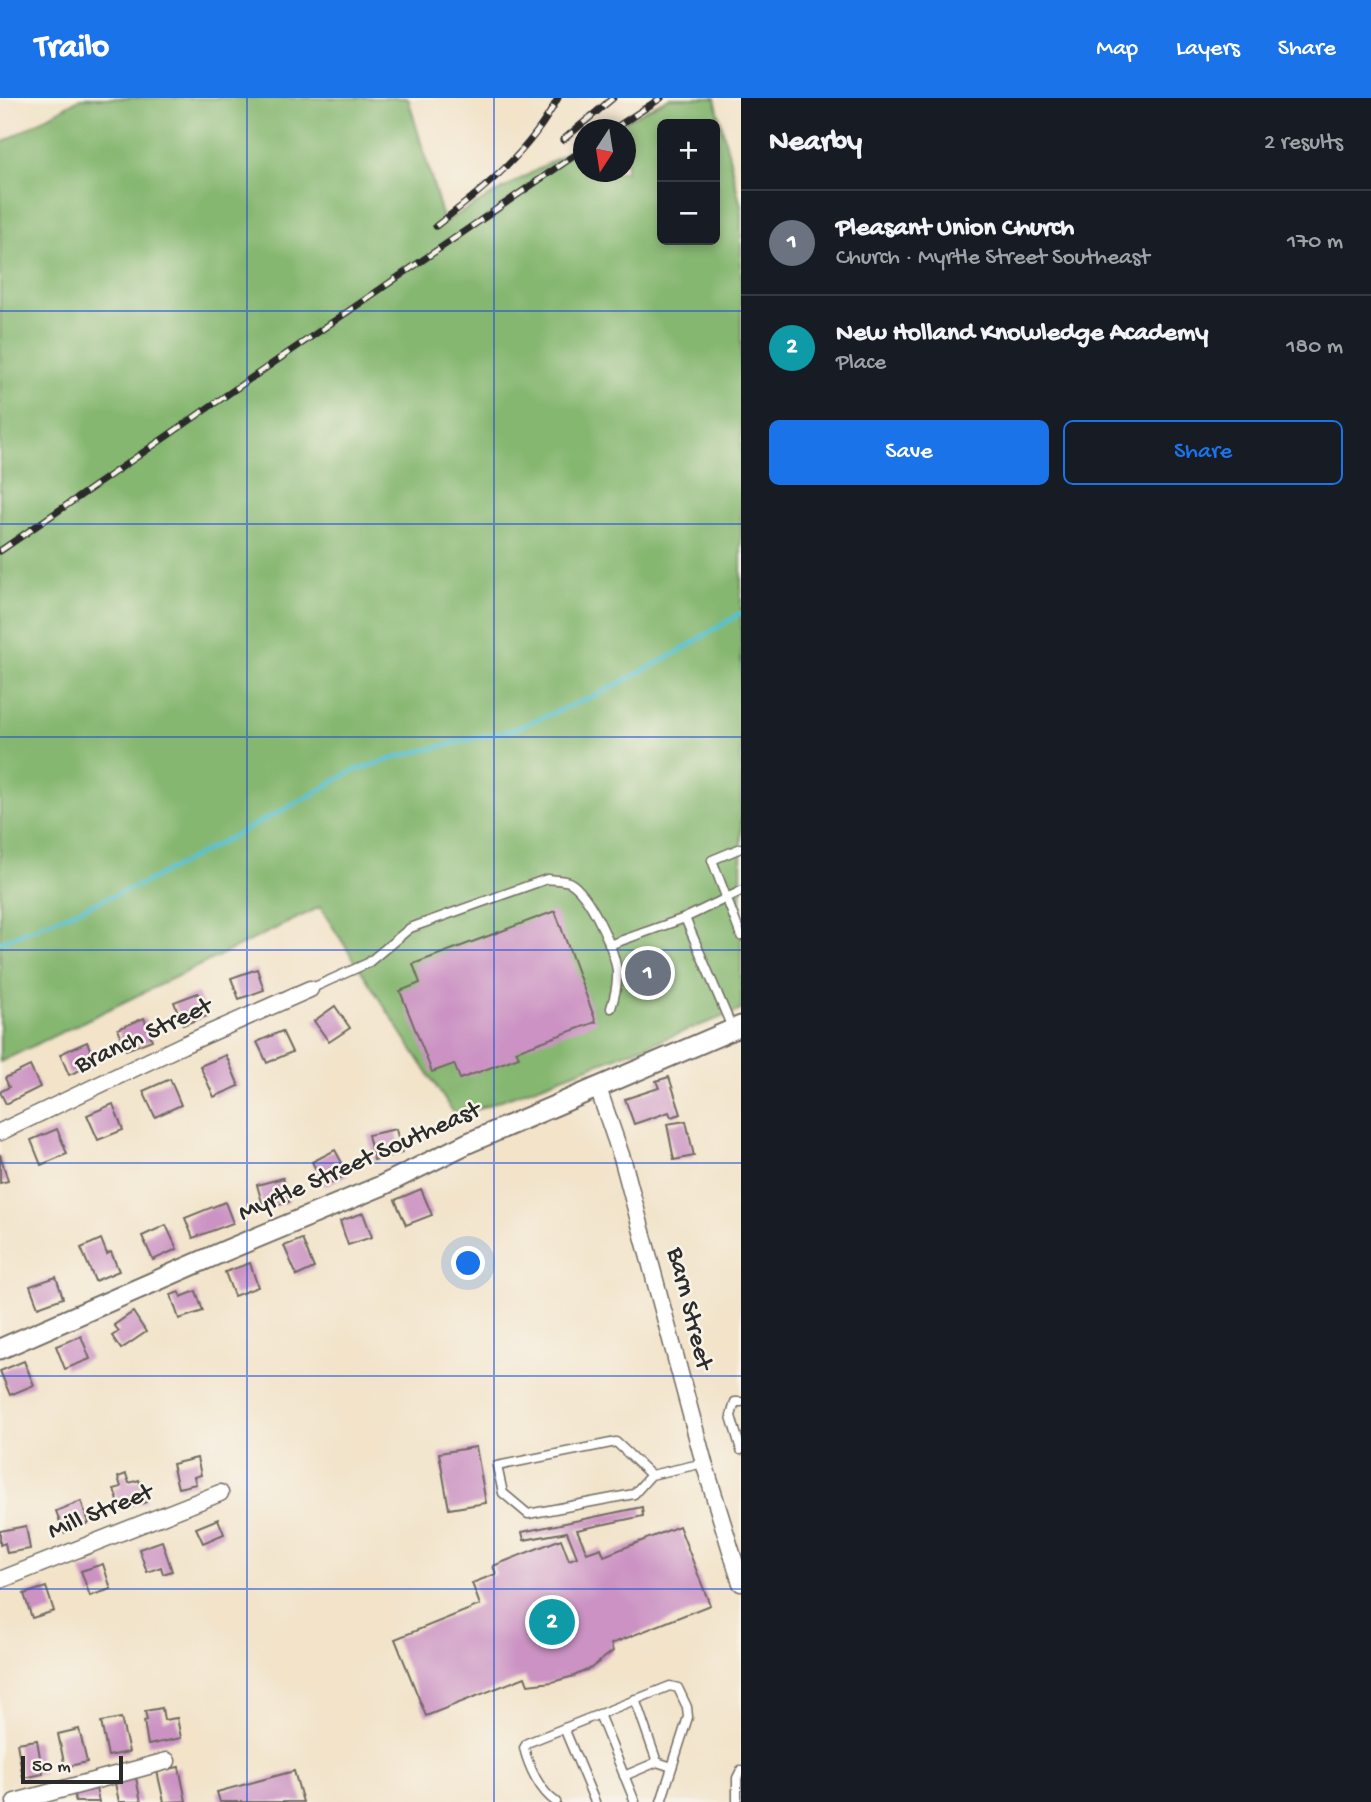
<!DOCTYPE html>
<html lang="en">
<head>
<meta charset="utf-8">
<style>
  body { margin:0; font-family:"Gochi Hand",sans-serif; background:#20242c; color:#f1f3f6 }
  .controls { position:absolute; right:21px; top:21px; display:grid; overflow:hidden; border-radius:10px; box-shadow:0 4px 10px #0003 }
  .controls button { width:63px; height:63px; display:grid; place-items:center; padding:0; border:0; border-bottom:2px solid #363941; background:#171b24; color:#f1f3f6; font:35px sans-serif }
  .compass { position:absolute; left:573px; top:21px; width:63px; height:63px; border-radius:50%; background:#171b24; box-shadow:0 4px 10px #0003; rotate:192deg }
  .scale { position:absolute; left:21px; bottom:18px; width:102px; box-sizing:border-box; padding-left:7px; border:4px solid #2b2b2b; border-top:0; font-size:19px; line-height:24px; white-space:nowrap; color:#2b2b2b; -webkit-text-stroke:5px #f7f3e8; paint-order:stroke }
  .you { position:absolute; left:469px; top:1166px; width:24px; height:24px; margin:-18px; border:5px solid #fff; border-radius:50%; background:#1a73e8; box-shadow:0 0 0 10px #1a73e833 }
  .badge { display:grid; place-items:center; width:46px; height:46px; border-radius:50%; background:#1a73e8; color:#fff; font-size:23px; font-weight:700 }
  .pin { position:absolute; translate:-50% -50%; border:4px solid #fff; box-shadow:0 2px 7px #0006 }
  .list { margin:0; padding:0; list-style:none }
  h2 { display:flex; justify-content:space-between; align-items:center; height:91px; margin:0; padding:0 28px; font-size:30px }
  h2 small { font-size:23px; font-weight:400; color:#9ea1a6 }
  .list li { display:grid; grid-template-columns:46px 1fr auto; gap:21px; align-items:center; box-sizing:border-box; height:105px; padding:0 28px; border-top:2px solid #363941 }
  .list b { display:block; font-size:26px; white-space:nowrap }
  .list p { margin:0; font-size:23px; white-space:nowrap; color:#9ea1a6 }
  .list em { font-size:23px; font-style:normal; color:#9ea1a6 }
  .actions { display:flex; gap:14px; padding:21px 28px }
  .actions a { flex:1; padding:16px 0; border:2px solid #1a73e8; border-radius:10px; text-align:center; font-size:24px; color:#1a73e8 }
  .actions .main { background:#1a73e8; color:#fff }
  .map { position:relative; flex:none; width:741px; height:1704px; overflow:hidden }
  header { display:flex; align-items:center; gap:42px; box-sizing:border-box; height:98px; padding:0 35px; background:#1a73e8; color:#fff }
  header strong { font-size:33px }
  nav { display:flex; gap:38px; margin-inline-start:auto; font-size:24px }
  main { display:flex }
  aside { flex:1; background:#171b24 }
  .map>svg:first-child { display:block }
  .forest { fill:#86b771; stroke:#58714e; stroke-width:2; fill-rule:evenodd }
  .lines { fill:none; stroke-linecap:round; stroke-linejoin:round }
  .stream { stroke:#57c1d2; stroke-width:4.5 }
  .building { fill:#cb92c3 }
  .service-casing { stroke:#716b62; stroke-width:11 }
  .minor-casing { stroke:#716b62; stroke-width:19 }
  .tertiary-casing { stroke:#716b62; stroke-width:23 }
  .service { stroke:#fff; stroke-width:8 }
  .minor { stroke:#fff; stroke-width:16 }
  .tertiary { stroke:#fff; stroke-width:19 }
  .rail-casing { stroke:#2b2b2b; stroke-width:7 }
  .rail { stroke:#f7f3e8; stroke-width:4.5; stroke-dasharray:13; stroke-linecap:butt }
  .grid { fill:none; stroke:#1d4ed8; stroke-width:2; stroke-opacity:0.55 }
  .labels { text-anchor:middle; dominant-baseline:central; stroke-width:5; stroke-linejoin:round; paint-order:stroke }
  .street-label { font-size:26px; fill:#2b2b2b; stroke:#f7f3e8 }
</style>
</head>
<body>
<header>
<strong>Trailo</strong>
<nav><a>Map</a><a>Layers</a><a>Share</a></nav>
</header>
<main>
<div class="map">
<svg width="741" height="1704" viewBox="0 0 741 1704">
  <rect width="100%" height="100%" fill="#f7f3e8"/>
  <filter id="ink" filterUnits="userSpaceOnUse"><feTurbulence type="fractalNoise" baseFrequency=".0143" numOctaves="2"/><feDisplacementMap in="SourceGraphic" scale="14" xChannelSelector="R" yChannelSelector="G"/><feConvolveMatrix kernelMatrix="1 2 1 2 8 2 1 2 1" color-interpolation-filters="sRGB"/></filter>
  <filter id="wash" filterUnits="userSpaceOnUse"><feTurbulence type="fractalNoise" baseFrequency=".00686" numOctaves="4" result="noise"/><feDisplacementMap in="SourceGraphic" scale="28" xChannelSelector="R" yChannelSelector="G"/><feGaussianBlur stdDeviation="1.57" result="paint"/><feColorMatrix in="noise" values="0 0 0 0 0 0 0 0 0 0 0 0 0 0 0 0 0 1.4 0 .05"/><feComposite in="paint" operator="in"/></filter>
  <g filter="url(#wash)">
    <rect width="100%" height="100%" fill="#f2e3c9"/>
    <path class="forest" d="M 81,0 L 408,0 L 444,124 L 583,46 L 584,74 L 626,74 L 626,32 L 609,31 L 669,0 L 715,0 L 741,108 L 741,912 L 456,1019 L 320,809 L 0,964 L 0,46 ZM 662,26 L 715,26 L 715,142 L 662,142 Z"/>
    <g class="lines">
      <path class="stream" d="M 0,844 L 144,785 L 313,696 L 350,674 L 408,656 L 512,632 L 601,595 L 678,554 L 741,515"/>
    </g>
    <g id="blocks">
      <g class="building">
        <path d="M 555,813 L 596,924 L 516,953 L 519,959 L 460,981 L 454,966 L 432,974 L 400,893 L 420,885 L 413,866 Z"/>
        <path d="M 257,871 L 264,892 L 239,901 L 231,880 Z"/>
        <path d="M 198,895 L 207,918 L 183,927 L 174,904 Z"/>
        <path d="M 335,908 L 350,930 L 329,944 L 314,923 Z"/>
        <path d="M 144,920 L 152,942 L 126,952 L 118,931 Z"/>
        <path d="M 282,933 L 292,954 L 267,965 L 257,944 Z"/>
        <path d="M 87,944 L 96,965 L 69,977 L 60,956 Z"/>
        <path d="M 226,957 L 239,988 L 214,999 L 200,968 Z"/>
        <path d="M 30,968 L 40,989 L 6,1006 L 0,994 L 9,989 L 5,980 Z"/>
        <path d="M 669,979 L 681,1016 L 671,1019 L 669,1014 L 634,1026 L 625,1001 L 659,990 L 656,983 Z"/>
        <path d="M 170,981 L 181,1007 L 155,1019 L 143,993 Z"/>
        <path d="M 113,1006 L 123,1032 L 98,1042 L 87,1017 Z"/>
        <path d="M 686,1023 L 694,1058 L 674,1062 L 667,1026 Z"/>
        <path d="M 57,1031 L 67,1056 L 41,1067 L 31,1042 Z"/>
        <path d="M 396,1031 L 402,1055 L 374,1062 L 368,1037 Z"/>
        <path d="M 335,1052 L 348,1076 L 325,1088 L 312,1064 Z"/>
        <path d="M 0,1056 L 8,1083 L 0,1085 Z"/>
        <path d="M 283,1080 L 289,1104 L 264,1111 L 257,1087 Z"/>
        <path d="M 421,1091 L 432,1117 L 406,1127 L 395,1102 Z"/>
        <path d="M 225,1104 L 233,1125 L 193,1140 L 185,1120 Z"/>
        <path d="M 363,1115 L 372,1139 L 348,1147 L 340,1123 Z"/>
        <path d="M 166,1127 L 177,1151 L 153,1162 L 142,1138 Z"/>
        <path d="M 101,1141 L 107,1156 L 111,1154 L 119,1173 L 95,1183 L 81,1150 Z"/>
        <path d="M 302,1141 L 314,1170 L 297,1178 L 284,1148 Z"/>
        <path d="M 250,1165 L 258,1189 L 234,1198 L 225,1174 Z"/>
        <path d="M 56,1179 L 63,1200 L 38,1209 L 30,1188 Z"/>
        <path d="M 196,1193 L 203,1213 L 179,1221 L 171,1197 L 179,1194 L 181,1199 Z"/>
        <path d="M 133,1214 L 146,1234 L 121,1251 L 112,1238 L 119,1233 L 114,1227 Z"/>
        <path d="M 81,1238 L 90,1261 L 65,1271 L 56,1248 Z"/>
        <path d="M 24,1263 L 34,1287 L 10,1297 L 0,1273 Z"/>
        <path d="M 476,1349 L 486,1405 L 449,1411 L 439,1355 Z"/>
        <path d="M 197,1360 L 201,1377 L 194,1379 L 196,1386 L 178,1390 L 172,1366 Z"/>
        <path d="M 126,1376 L 129,1385 L 139,1382 L 146,1404 L 121,1412 L 114,1391 L 121,1389 L 118,1379 Z"/>
        <path d="M 81,1403 L 89,1425 L 64,1435 L 56,1413 Z"/>
        <path d="M 642,1409 L 643,1418 L 577,1432 L 587,1455 L 601,1450 L 604,1458 L 679,1428 L 710,1507 L 611,1546 L 613,1553 L 591,1570 L 574,1578 L 552,1584 L 528,1587 L 525,1579 L 426,1618 L 395,1541 L 480,1507 L 472,1485 L 496,1476 L 493,1468 L 561,1441 L 569,1462 L 577,1459 L 567,1434 L 524,1442 L 522,1434 Z"/>
        <path d="M 218,1421 L 224,1436 L 203,1445 L 196,1430 Z"/>
        <path d="M 26,1428 L 30,1451 L 7,1455 L 5,1445 L 0,1447 L 0,1433 Z"/>
        <path d="M 162,1443 L 172,1473 L 163,1476 L 161,1469 L 147,1474 L 139,1451 Z"/>
        <path d="M 103,1466 L 111,1491 L 90,1498 L 81,1473 Z"/>
        <path d="M 46,1489 L 54,1513 L 32,1520 L 24,1496 Z"/>
        <path d="M 162,1610 L 164,1622 L 177,1620 L 181,1640 L 148,1647 L 144,1623 L 147,1622 L 145,1613 Z"/>
        <path d="M 121,1620 L 129,1654 L 108,1658 L 101,1624 Z"/>
        <path d="M 79,1631 L 87,1664 L 65,1669 L 58,1636 Z"/>
        <path d="M 37,1642 L 43,1676 L 23,1680 L 17,1645 Z"/>
        <path d="M 179,1669 L 186,1703 L 164,1704 L 157,1673 Z"/>
        <path d="M 294,1673 L 303,1704 L 220,1704 L 217,1694 Z"/>
        <path d="M 136,1680 L 141,1704 L 119,1704 L 115,1685 Z"/>
        <path d="M 96,1691 L 99,1704 L 76,1704 L 74,1696 Z"/>
      </g>
    </g>
  </g>
  <g filter="url(#ink)">
    <use href="#blocks" fill-opacity="0" stroke="#716b62" stroke-width="2"/>
    <g class="lines">
      <defs>
        <g id="service">
          <path d="M 741,750 L 712,762 L 741,838"/>
          <path d="M 685,820 L 733,932"/>
          <path d="M 609,847 L 685,820 L 741,793"/>
          <path d="M 310,891 L 368,865 L 410,830 L 547,781 C 554,782 563,782 569,784 C 590,795 614,851 617,873 C 618,887 615,898 611,910"/>
          <path d="M 741,1304 L 735,1304 L 731,1318 L 741,1352"/>
          <path d="M 651,1377 L 616,1344 L 497,1368 L 503,1395 L 528,1416 L 634,1396 L 651,1377 L 704,1365"/>
          <path d="M 635,1601 L 657,1664"/>
          <path d="M 599,1616 L 635,1704"/>
          <path d="M 564,1630 L 595,1704"/>
          <path d="M 624,1678 L 657,1664 L 672,1669"/>
          <path d="M 556,1704 C 540,1693 529,1670 524,1650 L 527,1645 L 670,1588 L 678,1590 L 687,1609 L 688,1619 L 661,1704"/>
          <path d="M 737,1704 L 737,1680 L 741,1672"/>
        </g>
        <g id="minor">
          <path d="M 598,990 L 623,1063 L 704,1365 L 741,1485"/>
          <path d="M 0,1034 L 183,947 L 310,891"/>
          <path d="M 0,1482 L 220,1395"/>
          <path d="M 15,1704 L 167,1663"/>
        </g>
        <path id="tertiary" d="M 0,1251 L 227,1152 L 381,1088 L 468,1045 L 741,928"/>
      </defs>
      <use href="#service" class="service-casing"/>
      <use href="#minor" class="minor-casing"/>
      <use href="#tertiary" class="tertiary-casing"/>
      <use href="#service" class="service"/>
      <use href="#minor" class="minor"/>
      <use href="#tertiary" class="tertiary"/>
      <defs>
        <g id="rail">
          <path d="M 612,32 L 661,0"/>
          <path d="M 563,42 L 613,0"/>
          <path d="M 436,128 C 484,91 530,54 558,0"/>
          <path d="M 0,453 L 584,51"/>
        </g>
      </defs>
      <use href="#rail" class="rail-casing"/>
      <use href="#rail" class="rail"/>
    </g>
  </g>
  <path class="grid" d="M 247,0 L 247,1704M 494,0 L 494,1704M 0,213 L 741,213M 0,426 L 741,426M 0,639 L 741,639M 0,852 L 741,852M 0,1065 L 741,1065M 0,1278 L 741,1278M 0,1491 L 741,1491"/>
  <g class="labels">
    <g class="street-label">
      <text transform="translate(144 939) rotate(-25)">Branch Street</text>
      <text transform="translate(360 1065) rotate(-24)">Myrtle Street Southeast</text>
      <text transform="translate(688 1211) rotate(76)">Barn Street</text>
      <text transform="translate(101 1415) rotate(-22)">Mill Street</text>
    </g>
  </g>
</svg>
<div class="controls">
<button>+</button>
<button>−</button>
</div>
<svg class="compass" viewBox="-18 -18 36 36"><path d="M0-13l5 13h-10z" fill="#e53935"/><path d="M0 13l5-13h-10z" fill="#9ea1a6"/></svg>
<div class="scale">50 m</div>
<div class="you"></div>
<div class="pin badge" style="left:648px;top:875px;background:#6b7280">1</div>
<div class="pin badge" style="left:552px;top:1524px;background:#0f9aa8">2</div>
</div>
<aside>
<h2>Nearby<small>2 results</small></h2>
<ul class="list">
<li><span class="badge" style="background:#6b7280">1</span><div><b>Pleasant Union Church</b><p>Church · Myrtle Street Southeast</p></div><em>170 m</em></li>
<li><span class="badge" style="background:#0f9aa8">2</span><div><b>New Holland Knowledge Academy</b><p>Place</p></div><em>180 m</em></li>
</ul>
<div class="actions"><a class="main">Save</a><a>Share</a></div>
</aside>
</main>
</body>
</html>
